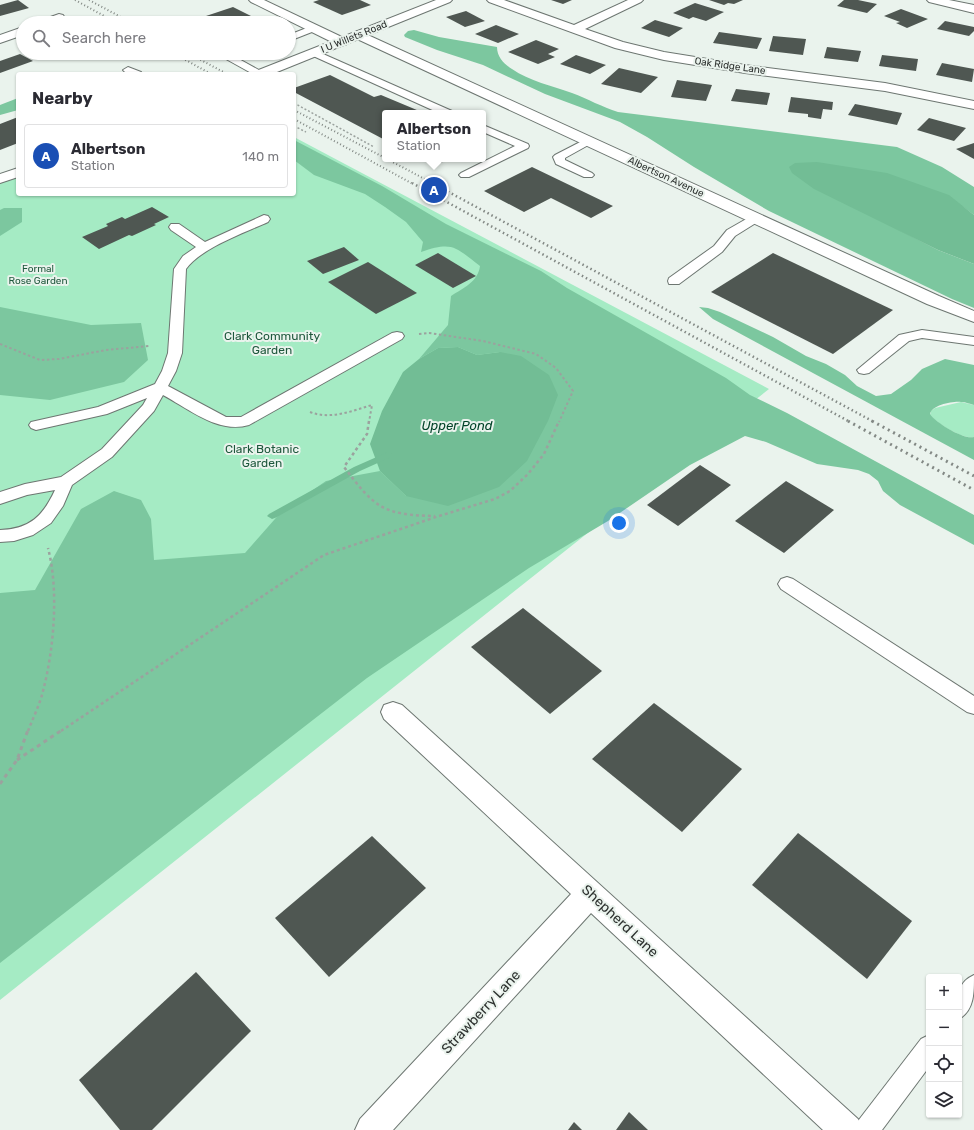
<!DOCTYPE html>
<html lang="en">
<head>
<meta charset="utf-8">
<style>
  body { margin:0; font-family:Rubik,sans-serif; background:#f7f7f7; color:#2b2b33 }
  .controls { position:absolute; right:12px; bottom:12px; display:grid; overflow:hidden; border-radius:4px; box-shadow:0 1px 3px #0004 }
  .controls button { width:36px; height:36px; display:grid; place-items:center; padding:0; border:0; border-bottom:1px solid #e1e1e2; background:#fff; color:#2b2b33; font:20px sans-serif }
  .you { position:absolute; left:619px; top:523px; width:14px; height:14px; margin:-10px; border:3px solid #fff; border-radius:50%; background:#1a73e8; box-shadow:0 0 0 6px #1a73e833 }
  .badge { display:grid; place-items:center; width:26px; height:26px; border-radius:50%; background:#db2777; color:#fff; font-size:13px; font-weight:700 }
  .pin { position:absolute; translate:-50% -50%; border:2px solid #fff; box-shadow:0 1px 4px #0006 }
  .popup { position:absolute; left:382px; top:110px; width:104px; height:52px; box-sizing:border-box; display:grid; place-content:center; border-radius:4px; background:#fff; filter:drop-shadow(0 1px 3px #0005); font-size:13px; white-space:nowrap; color:#7c7c81 }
  .popup b { font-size:15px; color:#2b2b33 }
  .popup::after { content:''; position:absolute; left:50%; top:100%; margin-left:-8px; border:8px solid transparent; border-top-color:#fff }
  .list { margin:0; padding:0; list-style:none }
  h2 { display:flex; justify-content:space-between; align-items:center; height:52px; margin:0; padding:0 16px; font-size:17px }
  h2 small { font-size:13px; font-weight:400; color:#7c7c81 }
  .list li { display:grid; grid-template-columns:26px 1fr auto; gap:12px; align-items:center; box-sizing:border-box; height:64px; margin:0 8px 8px; padding:0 8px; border:1px solid #e1e1e2; border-radius:4px }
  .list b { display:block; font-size:15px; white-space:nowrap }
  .list p { margin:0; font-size:13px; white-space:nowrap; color:#7c7c81 }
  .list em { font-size:13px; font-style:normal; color:#7c7c81 }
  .icon { flex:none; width:22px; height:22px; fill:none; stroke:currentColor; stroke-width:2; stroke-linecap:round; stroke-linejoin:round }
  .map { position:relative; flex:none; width:974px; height:1130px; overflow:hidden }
  .search { position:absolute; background:#fff; box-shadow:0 1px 3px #0004; left:16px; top:16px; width:280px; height:44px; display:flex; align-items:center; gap:10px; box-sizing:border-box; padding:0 14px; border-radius:22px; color:#7c7c81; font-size:15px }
  .panel { position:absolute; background:#fff; box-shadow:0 1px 3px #0004; left:16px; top:72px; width:280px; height:124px; border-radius:4px }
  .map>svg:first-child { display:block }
  .green { fill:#a5ebc4 }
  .forest { fill:#7cc79f }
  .water { fill:#72bd95 }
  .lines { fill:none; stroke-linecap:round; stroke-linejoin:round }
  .stream { fill:#72bd95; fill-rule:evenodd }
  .building { fill:#4f5752 }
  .service-casing { stroke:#6d7671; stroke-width:2 }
  .minor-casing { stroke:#6d7671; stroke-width:2 }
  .secondary-casing { stroke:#6d7671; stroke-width:2 }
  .path-far3 { stroke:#9ba29e; stroke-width:1.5; stroke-dasharray:2 2; stroke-linecap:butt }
  .path-far2 { stroke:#9ba29e; stroke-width:2; stroke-dasharray:2.5 2.5; stroke-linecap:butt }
  .path-far1 { stroke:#9ba29e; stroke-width:2.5; stroke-dasharray:3 3; stroke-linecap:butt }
  .path { stroke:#9ba29e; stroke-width:3; stroke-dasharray:4 4; stroke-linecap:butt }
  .service { fill:#fff; fill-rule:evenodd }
  .minor { fill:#fff; fill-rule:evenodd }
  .secondary { fill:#fff; fill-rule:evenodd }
  .rail-far2 { stroke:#838985; stroke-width:2; stroke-dasharray:1 2.5; stroke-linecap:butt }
  .rail-far1 { stroke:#838985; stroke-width:2.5; stroke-dasharray:1.5 3; stroke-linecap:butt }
  .rail { stroke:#838985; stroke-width:3; stroke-dasharray:2 4; stroke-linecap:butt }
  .labels { text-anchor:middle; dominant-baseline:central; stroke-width:4; stroke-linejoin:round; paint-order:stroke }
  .far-street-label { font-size:10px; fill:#2d312f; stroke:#eaf3ed }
  .far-park-label { font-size:10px; fill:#1f583d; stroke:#eaf3ed }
  .park-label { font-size:12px; fill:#1f583d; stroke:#eaf3ed }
  .water-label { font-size:13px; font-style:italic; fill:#014228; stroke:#eaf3ed }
  .near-street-label { font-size:14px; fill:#2d312f; stroke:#eaf3ed }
</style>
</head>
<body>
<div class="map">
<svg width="974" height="1130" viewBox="0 0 974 1130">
  <rect width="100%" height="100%" fill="#eaf3ed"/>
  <g class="green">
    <path d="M 294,137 L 769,389 L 0,1000 L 0,179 L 18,172 L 18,194 L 294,194 Z"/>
    <path d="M 961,402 L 974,405 L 974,437 C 964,440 936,423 930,415 L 931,411 L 935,408 Z"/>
  </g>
  <g class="forest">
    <path d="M 414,30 L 439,37 L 497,47 C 497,57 504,64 512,69 C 529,81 553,86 572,93 C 588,99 602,107 618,112 L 897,147 L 942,167 L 974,187 L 974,215 L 962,206 L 893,227 L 938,250 L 974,264 L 974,308 L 952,299 L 769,211 L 694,167 L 647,137 L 620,122 L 545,94 L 483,65 L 437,50 L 405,37 L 404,35 L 408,31 Z"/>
    <path d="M 18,98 L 18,110 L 0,115 L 0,105 Z"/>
    <path d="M 294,140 L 382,186 L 446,224 L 541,271 L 567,288 L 726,378 L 750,395 L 787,413 L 974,515 L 974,545 L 900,505 L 883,491 L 878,481 L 869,474 L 858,470 L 817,464 L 766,442 L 745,436 L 690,465 L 608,521 L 529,568 L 367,678 L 0,963 L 0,593 L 35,590 L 81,509 L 114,491 L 141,500 L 151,519 L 154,560 L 245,553 L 282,511 L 326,481 L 380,471 L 406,496 L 500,352 L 477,355 L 458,347 L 438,348 L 419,359 L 448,325 L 451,296 C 463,288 478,282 480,266 C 455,247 453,241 421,252 L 423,242 L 406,222 L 385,207 L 365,194 L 314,175 L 294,160 Z"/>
    <path d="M 4,208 L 22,208 L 22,222 L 0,236 L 0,210 Z"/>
    <path d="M 0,307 L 91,325 L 141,323 L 148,360 L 124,382 L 50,400 L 0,395 Z"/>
    <path d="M 699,307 L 708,308 L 720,312 L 773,337 L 806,356 L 826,364 L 845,375 L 857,386 L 876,396 L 891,394 L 911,380 L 922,369 L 945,359 L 974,365 L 974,405 C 970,404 966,402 961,402 C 953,401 932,405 930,414 C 936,423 964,440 974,437 L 974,460 L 713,319 Z"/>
  </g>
  <g class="water">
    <path d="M 817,162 L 887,173 L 949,195 L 974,215 L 974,264 L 938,250 L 814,189 L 792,173 L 789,167 L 795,163 Z"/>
    <path d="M 458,347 L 477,355 L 500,352 L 521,356 L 549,375 L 558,395 L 548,421 L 527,461 L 499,487 L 448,506 L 406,496 L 380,471 L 370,444 L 382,411 L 403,372 L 419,359 L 438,348 Z"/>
  </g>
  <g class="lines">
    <path class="stream" d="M 388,452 L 393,455 L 391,457 L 360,471 L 275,518 L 272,519 L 267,516 L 269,514 L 354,467 Z"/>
  </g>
  <g class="building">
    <path d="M 18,0 L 29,8 L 0,16 L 0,5 Z"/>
    <path d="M 319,0 L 360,0 L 371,5 L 342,15 L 313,2 Z"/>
    <path d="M 551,0 L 572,0 L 563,4 Z"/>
    <path d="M 709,0 L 743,0 L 734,4 L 728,3 L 724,5 Z"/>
    <path d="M 844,0 L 858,0 L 877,4 L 867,13 L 837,6 Z"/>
    <path d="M 695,3 L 724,12 L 706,21 L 693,17 L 689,19 L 673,13 Z"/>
    <path d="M 233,7 L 255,18 L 265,21 L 260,23 L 185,23 Z"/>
    <path d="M 901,9 L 928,19 L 907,28 L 896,23 L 900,22 L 884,16 Z"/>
    <path d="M 466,11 L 485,21 L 465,27 L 446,17 Z"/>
    <path d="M 655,20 L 683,28 L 669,37 L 641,28 Z"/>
    <path d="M 945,21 L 974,27 L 974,31 L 969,36 L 937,29 Z"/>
    <path d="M 496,25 L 519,34 L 498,43 L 475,34 Z"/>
    <path d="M 719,32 L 762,38 L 757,49 L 713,43 Z"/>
    <path d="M 773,36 L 806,39 L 803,55 L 769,51 Z"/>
    <path d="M 536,40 L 559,49 L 548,54 L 555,57 L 538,64 L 508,52 Z"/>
    <path d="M 827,47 L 861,51 L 858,62 L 824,58 Z"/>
    <path d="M 20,54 L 33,61 L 0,73 L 0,61 Z"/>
    <path d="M 576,55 L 606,65 L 590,74 L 560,64 Z"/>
    <path d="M 882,55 L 918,59 L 916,71 L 879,66 Z"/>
    <path d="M 942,63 L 974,69 L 972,82 L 936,75 Z"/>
    <path d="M 619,68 L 658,77 L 641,93 L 601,84 Z"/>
    <path d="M 330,75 L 374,97 L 381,95 L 424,113 L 385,113 L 385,140 L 294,92 L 294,88 Z"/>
    <path d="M 677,80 L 712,85 L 706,101 L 671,97 Z"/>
    <path d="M 736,89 L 770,93 L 767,105 L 731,101 Z"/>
    <path d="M 791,97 L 833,102 L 832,110 L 823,109 L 821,119 L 808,117 L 808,114 L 788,112 Z"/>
    <path d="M 855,104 L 902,113 L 897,125 L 848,115 Z"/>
    <path d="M 18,117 L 18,143 L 0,150 L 0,124 Z"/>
    <path d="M 929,118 L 966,128 L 954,141 L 917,130 Z"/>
    <path d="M 974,143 L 974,159 L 956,149 Z"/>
    <path d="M 421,159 L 449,159 L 434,166 Z"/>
    <path d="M 532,167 L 613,206 L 591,218 L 551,198 L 524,212 L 484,191 Z"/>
    <path d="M 152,207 L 169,217 L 154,224 L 156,225 L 132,236 L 129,235 L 99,249 L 82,237 L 108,226 L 106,224 L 122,217 L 125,219 Z"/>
    <path d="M 344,247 L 359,260 L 323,274 L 307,261 Z"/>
    <path d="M 438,253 L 476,276 L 453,288 L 415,265 Z"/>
    <path d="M 773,253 L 893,310 L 833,354 L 711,292 Z"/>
    <path d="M 368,262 L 417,293 L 376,314 L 328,282 Z"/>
    <path d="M 700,465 L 731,485 L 678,526 L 647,505 Z"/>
    <path d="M 786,481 L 834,510 L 784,553 L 735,521 Z"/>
    <path d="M 523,608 L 602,671 L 550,714 L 471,647 Z"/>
    <path d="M 654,703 L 742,769 L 682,832 L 592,759 Z"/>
    <path d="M 798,833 L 912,921 L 867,979 L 752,885 Z"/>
    <path d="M 372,836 L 426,888 L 329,977 L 275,918 Z"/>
    <path d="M 196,972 L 251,1031 L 152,1130 L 120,1130 L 79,1080 Z"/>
    <path d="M 629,1112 L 648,1130 L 616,1130 Z"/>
    <path d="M 574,1122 L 582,1130 L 568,1130 Z"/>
  </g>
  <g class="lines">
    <defs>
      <g id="service">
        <path d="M 314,25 L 317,26 L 319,28 L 317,30 L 289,41 L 289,35 Z"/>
        <path d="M 314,50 L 452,111 L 453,113 L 439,113 L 311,55 L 309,53 L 311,51 Z"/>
        <path d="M 238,53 L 252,53 L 250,55 L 239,59 L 266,74 L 253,74 L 226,59 L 228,57 Z"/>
        <path d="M 128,67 L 141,72 L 142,74 C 135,74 128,76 123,70 Z"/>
        <path d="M 483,125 L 528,144 L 529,146 L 528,148 L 469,177 L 461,177 L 459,175 L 461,173 L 515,146 L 483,132 Z"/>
        <path d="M 588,138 L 592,139 L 593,141 L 592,143 L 565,158 L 565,160 L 592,173 L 594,175 L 592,177 L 584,177 L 556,164 L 553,157 L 555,155 Z"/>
        <path d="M 755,214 L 759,215 L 761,218 L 759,221 L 735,236 L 722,252 L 679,284 L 669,284 L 668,281 L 669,278 L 714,246 L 727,230 Z"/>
        <path d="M 264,215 L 268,216 L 270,219 L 268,222 C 244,233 201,248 186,269 L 182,353 L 176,371 L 168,386 L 226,417 L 241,417 L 392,333 L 397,332 L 402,333 L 404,336 L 402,339 L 249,425 C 218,434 189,409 163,395 L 154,411 L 112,457 L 72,485 L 63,506 L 51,523 L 33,535 L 14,541 L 0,542 L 0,530 C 30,529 43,516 55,490 L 27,495 L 0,504 L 0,492 L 25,484 L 61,477 L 102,449 L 143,405 L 147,398 L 107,414 L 36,430 L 31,428 L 29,425 L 31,422 L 98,407 L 155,384 L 162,371 L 168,353 L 174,269 L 183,256 L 196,247 L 171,230 L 169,227 L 171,224 L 179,224 L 205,242 Z"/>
        <path d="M 922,330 L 974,337 L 974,345 L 922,338 L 909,341 L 869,373 L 864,374 L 859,373 L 857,370 L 899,335 Z"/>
        <path d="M 787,577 L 793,579 L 974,696 L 974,714 L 967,712 L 781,589 L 778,584 L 781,579 Z"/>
        <path d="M 974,975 C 974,994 974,1010 959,1019 C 959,1000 954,984 974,975 Z"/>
        <path d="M 929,1035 L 929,1067 L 882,1130 L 854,1130 L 858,1121 L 921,1039 Z"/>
      </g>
      <g id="minor">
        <path d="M 249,0 L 264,0 L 346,39 L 348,42 L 346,45 L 338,45 L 251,2 Z"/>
        <path d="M 487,0 L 504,0 L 574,25 L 628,0 L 643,0 L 641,2 L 585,29 L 623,42 L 664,52 L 745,65 L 885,83 L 974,101 L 974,109 L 885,91 L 745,73 L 664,60 L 615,48 L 489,2 Z"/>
        <path d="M 927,0 L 949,0 L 974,5 L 974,13 L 929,2 Z"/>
        <path d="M 59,14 L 63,15 L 65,18 C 59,25 49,23 40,23 L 42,20 Z"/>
        <path d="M 23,27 L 23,35 L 0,43 L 0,35 Z"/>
        <path d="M 359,31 L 939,296 L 974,311 L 974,322 L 927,304 L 355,38 L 353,35 L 355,32 Z"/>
        <path d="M 393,702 L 402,705 L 858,1119 L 863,1130 L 823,1130 L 591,913 L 393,1130 L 355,1130 L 360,1119 L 571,894 L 384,719 L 381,712 L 384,705 Z"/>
      </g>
      <g id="secondary">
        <path d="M 436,0 L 452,0 L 450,2 L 272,74 L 255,74 L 256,71 Z"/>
        <path d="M 18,168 L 18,177 L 0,183 L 0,174 Z"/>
      </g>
    </defs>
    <use href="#service" class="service-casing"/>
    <use href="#minor" class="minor-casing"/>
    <use href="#secondary" class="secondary-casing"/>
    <g class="path-far3">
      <path d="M 294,103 L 374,147"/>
      <path d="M 294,126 L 306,132"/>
    </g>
    <g class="path-far2">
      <path d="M 419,334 L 429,333 L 483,341 L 536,354 L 556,368 L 573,391 L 559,422"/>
      <path d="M 0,344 L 40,360 L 59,359 L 106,350 L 149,346"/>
      <path d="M 310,412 C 330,420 352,411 372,405 L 369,422"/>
    </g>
    <g class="path-far1">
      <path d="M 369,421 L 367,434 L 344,467 C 375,508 383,515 435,516"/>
      <path d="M 28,731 C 33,718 40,704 43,691 C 54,649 59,590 48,548"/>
      <path d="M 61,731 L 324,555 L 439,516 L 495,499 L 510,491 L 528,474 L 544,454 L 559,421"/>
    </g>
    <g class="path">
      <path d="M 17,760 L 62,730"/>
      <path d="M 0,784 L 17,760 L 28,730"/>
    </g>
    <use href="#service" class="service"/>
    <use href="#minor" class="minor"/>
    <use href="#secondary" class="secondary"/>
    <g class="rail-far2">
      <path d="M 75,0 L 117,23"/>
      <path d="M 89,0 L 132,23"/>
      <path d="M 173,53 L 211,74"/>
      <path d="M 188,53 L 227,74"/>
      <path d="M 294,110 L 385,158"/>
      <path d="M 294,119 L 413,184"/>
      <path d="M 387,159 L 434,184"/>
    </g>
    <g class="rail-far1">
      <path d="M 412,183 L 850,422"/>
      <path d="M 432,183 L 874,422"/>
    </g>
    <g class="rail">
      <path d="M 848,421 L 974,490"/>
      <path d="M 872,421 L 974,476"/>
    </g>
  </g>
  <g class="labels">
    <g class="far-street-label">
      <text transform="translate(354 37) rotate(-22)">I U Willets Road</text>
      <text transform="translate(730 66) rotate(8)">Oak Ridge Lane</text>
      <text transform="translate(666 177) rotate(25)">Albertson Avenue</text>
    </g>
    <g class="far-park-label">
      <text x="38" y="269">Formal<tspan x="38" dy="12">Rose Garden</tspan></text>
    </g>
    <g class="park-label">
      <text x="272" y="336">Clark Community<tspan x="272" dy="14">Garden</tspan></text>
      <text x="262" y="449">Clark Botanic<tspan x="262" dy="14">Garden</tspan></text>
    </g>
    <g class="water-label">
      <text x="457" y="425">Upper Pond</text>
    </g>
    <g class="near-street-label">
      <text transform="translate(620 921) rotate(43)">Shepherd Lane</text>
      <text transform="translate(481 1012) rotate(-47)">Strawberry Lane</text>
    </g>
  </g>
</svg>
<div class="controls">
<button>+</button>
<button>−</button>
<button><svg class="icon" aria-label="locate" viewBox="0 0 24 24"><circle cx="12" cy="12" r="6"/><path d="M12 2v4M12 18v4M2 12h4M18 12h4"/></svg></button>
<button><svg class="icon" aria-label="layers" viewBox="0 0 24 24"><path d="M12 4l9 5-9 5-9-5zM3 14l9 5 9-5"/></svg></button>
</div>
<div class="you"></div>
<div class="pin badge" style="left:434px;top:190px;background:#1a4fb4">A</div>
<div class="popup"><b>Albertson</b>Station</div>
<div class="search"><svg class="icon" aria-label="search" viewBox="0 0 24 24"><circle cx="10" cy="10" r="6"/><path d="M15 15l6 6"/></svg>Search here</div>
<section class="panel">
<h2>Nearby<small></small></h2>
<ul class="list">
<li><span class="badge" style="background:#1a4fb4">A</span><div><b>Albertson</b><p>Station</p></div><em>140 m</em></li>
</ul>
</section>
</div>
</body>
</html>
